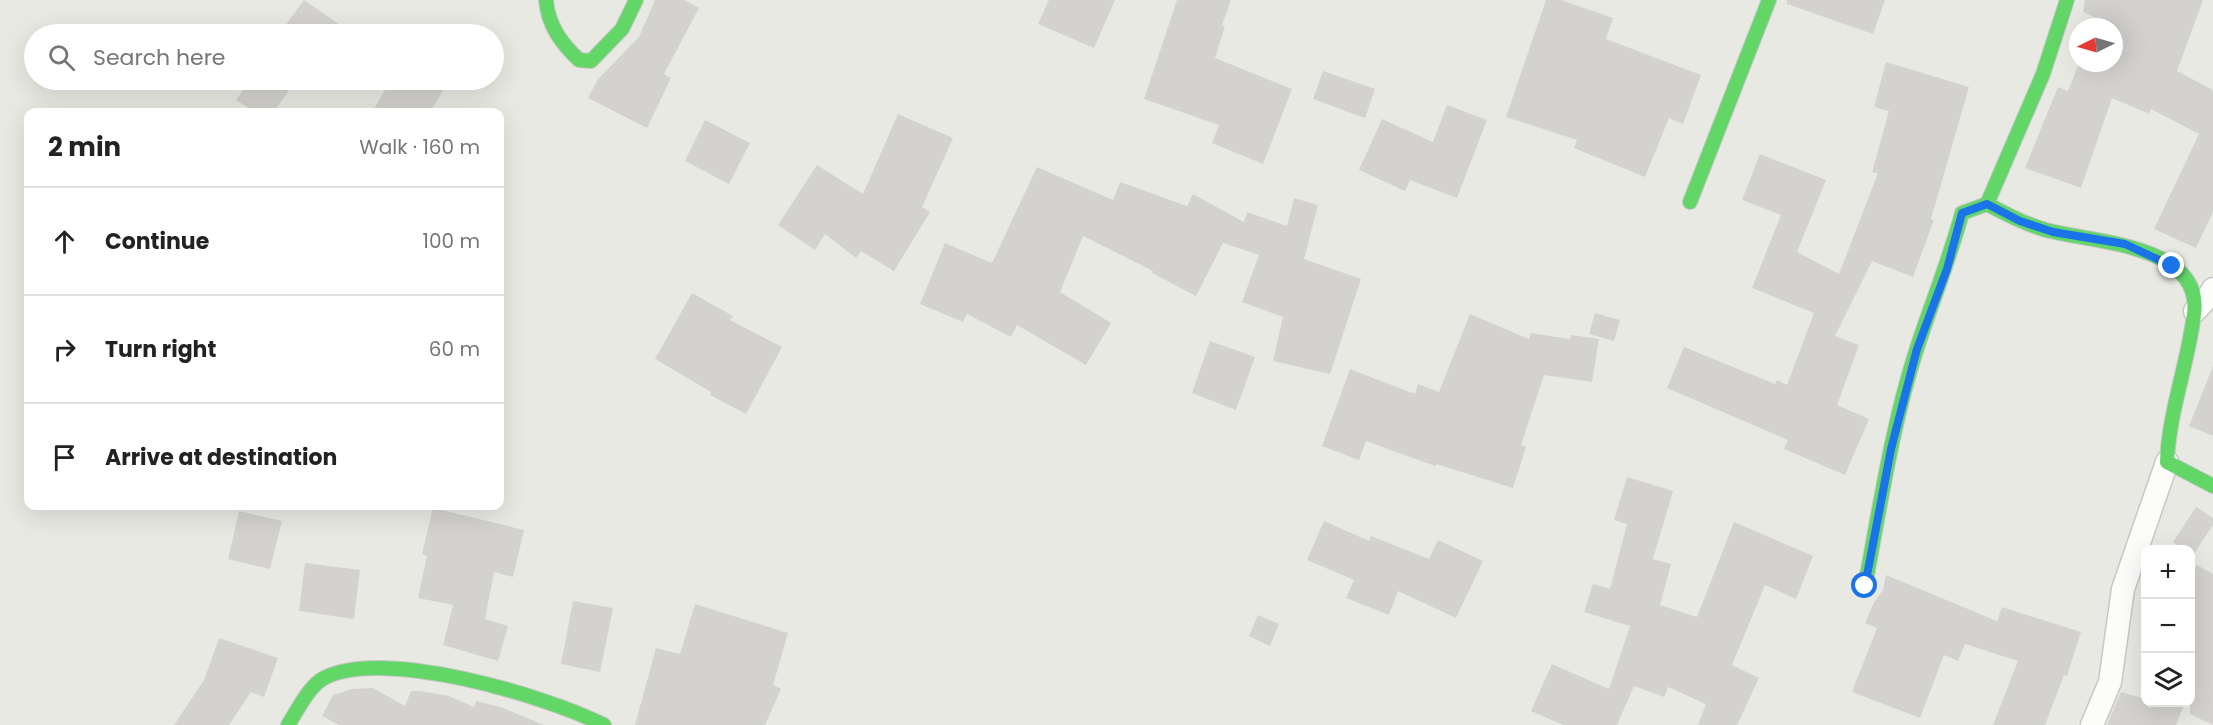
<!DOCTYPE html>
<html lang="en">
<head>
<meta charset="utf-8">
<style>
  body { margin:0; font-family:Poppins,sans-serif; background:#f2f2f2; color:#222 }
  .controls { position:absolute; right:18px; bottom:18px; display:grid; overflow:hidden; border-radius:12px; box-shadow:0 6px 24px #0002 }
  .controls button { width:54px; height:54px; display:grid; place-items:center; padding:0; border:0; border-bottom:2px solid #e0e0e0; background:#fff; color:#222; font:30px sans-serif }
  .compass { position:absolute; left:2069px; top:18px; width:54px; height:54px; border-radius:50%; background:#fff; box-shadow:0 6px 24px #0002; rotate:265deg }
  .stop { position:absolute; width:18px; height:18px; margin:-14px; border:4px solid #1a73e8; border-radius:50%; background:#fff }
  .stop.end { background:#1a73e8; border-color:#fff; box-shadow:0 2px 6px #0008 }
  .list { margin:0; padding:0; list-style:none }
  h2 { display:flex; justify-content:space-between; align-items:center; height:78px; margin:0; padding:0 24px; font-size:26px }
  h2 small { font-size:20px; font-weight:400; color:#767676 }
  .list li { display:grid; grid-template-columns:39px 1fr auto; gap:18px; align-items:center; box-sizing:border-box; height:108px; padding:0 24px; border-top:2px solid #e0e0e0 }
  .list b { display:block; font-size:22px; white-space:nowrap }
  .list em { font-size:20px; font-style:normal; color:#767676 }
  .icon { flex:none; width:33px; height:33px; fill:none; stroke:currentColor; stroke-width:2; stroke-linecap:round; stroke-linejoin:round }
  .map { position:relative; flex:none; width:2213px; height:725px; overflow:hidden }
  .search { position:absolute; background:#fff; box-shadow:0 6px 24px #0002; left:24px; top:24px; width:480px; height:66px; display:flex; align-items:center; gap:15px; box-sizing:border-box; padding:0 21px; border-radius:33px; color:#767676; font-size:22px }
  .panel { position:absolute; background:#fff; box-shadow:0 6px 24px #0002; left:24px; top:108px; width:480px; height:402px; border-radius:12px }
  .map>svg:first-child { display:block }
  .building { fill:#d3d2cf }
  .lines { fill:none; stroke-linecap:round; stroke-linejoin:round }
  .street-casing { stroke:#c6c7c6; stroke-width:25 }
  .fast-casing { stroke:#c6c7c6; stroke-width:16 }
  .street { stroke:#fcfcfb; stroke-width:22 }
  .fast { stroke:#63d668; stroke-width:14 }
  .route { stroke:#1a73e8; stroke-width:8 }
</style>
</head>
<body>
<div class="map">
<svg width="2213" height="725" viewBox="0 0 2213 725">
  <rect width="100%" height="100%" fill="#e9e9e4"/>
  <g class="building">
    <path d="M 304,0 L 353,34 L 279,34 Z"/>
    <path d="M 655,0 L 684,0 L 699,8 L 664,74 L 671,78 L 647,128 L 588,98 L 598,79 L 639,37 Z"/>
    <path d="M 1049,0 L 1115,0 L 1094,48 L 1038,24 Z"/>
    <path d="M 1177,0 L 1231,0 L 1222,25 L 1225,26 L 1215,58 L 1292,89 L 1263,164 L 1212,143 L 1219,125 L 1144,99 Z"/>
    <path d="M 1546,0 L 1561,0 L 1613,18 L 1606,39 L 1701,75 L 1683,124 L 1669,118 L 1645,177 L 1574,148 L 1577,140 L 1506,117 Z"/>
    <path d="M 1787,0 L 1885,0 L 1873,34 L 1787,4 Z"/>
    <path d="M 2085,0 L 2203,0 L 2177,71 L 2213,90 L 2213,212 L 2196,248 L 2154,229 L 2199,134 L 2151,109 L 2149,114 L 2112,98 L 2081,188 L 2025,168 L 2058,87 L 2068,91 L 2079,63 L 2114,63 L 2114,26 L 2083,12 Z"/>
    <path d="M 1886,62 L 1969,87 L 1931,219 L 1934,220 L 1913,277 L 1872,261 L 1835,336 L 1859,345 L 1837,405 L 1869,419 L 1845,475 L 1784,449 L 1788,440 L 1667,388 L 1684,347 L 1775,384 L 1777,380 L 1787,385 L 1814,313 L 1752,288 L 1781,215 L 1742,200 L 1760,154 L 1826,180 L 1797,252 L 1839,274 L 1878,173 L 1872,172 L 1889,111 L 1874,107 Z"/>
    <path d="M 1323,71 L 1375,89 L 1365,118 L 1313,99 Z"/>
    <path d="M 250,80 L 296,80 L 274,112 L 255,112 L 236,100 Z"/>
    <path d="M 391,80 L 449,80 L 430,112 L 372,112 Z"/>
    <path d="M 1447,105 L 1487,120 L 1457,198 L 1410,180 L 1405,191 L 1359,170 L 1382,119 L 1433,142 Z"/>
    <path d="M 898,114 L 953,138 L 922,207 L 930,212 L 894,271 L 861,251 L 856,258 L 825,234 L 815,250 L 778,225 L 817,165 L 863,194 Z"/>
    <path d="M 705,120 L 750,143 L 729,184 L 685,161 Z"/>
    <path d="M 1037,167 L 1113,200 L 1120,182 L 1187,206 L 1193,194 L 1244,222 L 1247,212 L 1287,226 L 1294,198 L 1318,205 L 1304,259 L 1361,279 L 1330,374 L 1273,361 L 1283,317 L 1242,302 L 1259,255 L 1223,243 L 1196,296 L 1152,273 L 1153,271 L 1083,236 L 1060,292 L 1111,323 L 1086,365 L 1017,325 L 1011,337 L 967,314 L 963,322 L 920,304 L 945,243 L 992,263 Z"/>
    <path d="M 692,293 L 733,316 L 730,320 L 782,347 L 746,414 L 710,395 L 711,392 L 655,359 Z"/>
    <path d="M 1595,313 L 1620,320 L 1614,341 L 1589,334 Z"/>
    <path d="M 1470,314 L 1529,339 L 1531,333 L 1570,339 L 1571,335 L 1599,339 L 1592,382 L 1544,375 L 1521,445 L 1526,447 L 1513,488 L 1436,464 L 1435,466 L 1366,441 L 1359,460 L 1322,446 L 1350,369 L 1415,394 L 1418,384 L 1439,392 Z"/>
    <path d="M 1210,341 L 1255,357 L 1236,410 L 1192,393 Z"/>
    <path d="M 2213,366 L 2213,436 L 2189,426 Z"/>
    <path d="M 1627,477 L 1673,491 L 1653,559 L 1671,564 L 1660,605 L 1697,617 L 1734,522 L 1813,556 L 1796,599 L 1765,585 L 1732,665 L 1759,678 L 1737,725 L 1698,725 L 1706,704 L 1668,687 L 1664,697 L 1634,686 L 1617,725 L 1563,725 L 1531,711 L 1552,664 L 1609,689 L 1630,626 L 1584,612 L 1593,584 L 1610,589 L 1627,524 L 1614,520 Z"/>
    <path d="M 2196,507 L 2213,518 L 2213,525 L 2193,555 L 2190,549 L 2184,549 L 2173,542 Z"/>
    <path d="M 433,508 L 524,530 L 513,577 L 494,572 L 485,619 L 508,626 L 498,661 L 443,645 L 453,605 L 418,598 L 427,556 L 422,554 Z"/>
    <path d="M 239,511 L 282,521 L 270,569 L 228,559 Z"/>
    <path d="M 1324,521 L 1369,541 L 1371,536 L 1429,559 L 1438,540 L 1483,561 L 1456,618 L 1398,591 L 1389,615 L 1346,598 L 1354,580 L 1307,560 Z"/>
    <path d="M 305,563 L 360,570 L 354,619 L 299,611 Z"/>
    <path d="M 2197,565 L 2213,574 L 2213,725 L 2190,714 L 2190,576 Z"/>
    <path d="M 1886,575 L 1997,621 L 2002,607 L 2081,632 L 2067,676 L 2064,675 L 2045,725 L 1993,725 L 2018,661 L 1965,644 L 1958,661 L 1944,655 L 1920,718 L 1852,692 L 1877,628 L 1865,623 L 1874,602 L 1883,590 Z"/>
    <path d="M 573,601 L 613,608 L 600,672 L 561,664 Z"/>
    <path d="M 695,604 L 788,633 L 773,685 L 781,689 L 765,725 L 635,725 L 656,648 L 680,654 Z"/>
    <path d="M 1258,615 L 1279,624 L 1270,646 L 1249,636 Z"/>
    <path d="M 219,638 L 278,658 L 264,697 L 251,692 L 229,725 L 174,725 L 204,680 Z"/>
    <path d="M 373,688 L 405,706 L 411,691 L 420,691 L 449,696 L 474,707 L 476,701 L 503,708 L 544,725 L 339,725 L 322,716 L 333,695 L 352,689 Z"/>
    <path d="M 2121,692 L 2145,699 L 2145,702 L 2185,702 L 2176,725 L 2107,725 Z"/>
  </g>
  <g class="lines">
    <defs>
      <g id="street">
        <path d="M 2195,311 L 2209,296 L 2213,289"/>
        <path d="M 2092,725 L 2110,682 L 2123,589 L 2167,462"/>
      </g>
      <g id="fast">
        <path d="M 546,0 C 548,25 561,43 579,60 L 591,61 L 622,29 L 636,0"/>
        <path d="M 1690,202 L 1769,0"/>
        <path d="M 1987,204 C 2006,214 2025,224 2046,230 C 2090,242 2204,244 2194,314 C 2188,364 2169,411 2167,462 L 2213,486"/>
        <path d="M 1865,586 C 1880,507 1892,425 1917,348 C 1932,302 1949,261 1962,213 L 1987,204 L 2043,74 L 2067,0"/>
        <path d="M 288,725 C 297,711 309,686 324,678 C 384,647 546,696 604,725"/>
      </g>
    </defs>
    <use href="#street" class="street-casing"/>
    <use href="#fast" class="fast-casing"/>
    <use href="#street" class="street"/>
    <use href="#fast" class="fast"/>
  </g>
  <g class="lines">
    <path class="route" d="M 1865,586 L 1891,449 L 1917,349 L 1947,269 L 1962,213 L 1987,204 L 2020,221 L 2053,232 L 2125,244 L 2172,266"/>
  </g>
</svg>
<div class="controls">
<button>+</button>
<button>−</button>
<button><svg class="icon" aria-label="layers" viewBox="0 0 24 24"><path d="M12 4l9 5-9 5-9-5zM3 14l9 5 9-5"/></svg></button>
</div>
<svg class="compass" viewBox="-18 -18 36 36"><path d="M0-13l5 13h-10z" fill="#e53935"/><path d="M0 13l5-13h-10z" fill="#767676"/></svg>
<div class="stop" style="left:1865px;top:586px"></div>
<div class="stop end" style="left:2172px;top:266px"></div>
<div class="search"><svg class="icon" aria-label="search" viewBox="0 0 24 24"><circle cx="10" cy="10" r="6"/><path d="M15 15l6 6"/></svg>Search here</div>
<section class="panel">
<h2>2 min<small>Walk · 160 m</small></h2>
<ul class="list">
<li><svg class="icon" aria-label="ahead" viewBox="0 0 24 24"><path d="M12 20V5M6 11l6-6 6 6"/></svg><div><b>Continue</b></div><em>100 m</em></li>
<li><svg class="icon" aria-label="right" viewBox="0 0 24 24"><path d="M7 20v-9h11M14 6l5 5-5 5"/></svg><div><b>Turn right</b></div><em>60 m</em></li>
<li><svg class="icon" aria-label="arrive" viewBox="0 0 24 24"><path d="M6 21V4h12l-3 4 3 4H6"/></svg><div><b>Arrive at destination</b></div></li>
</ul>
</section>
</div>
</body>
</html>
